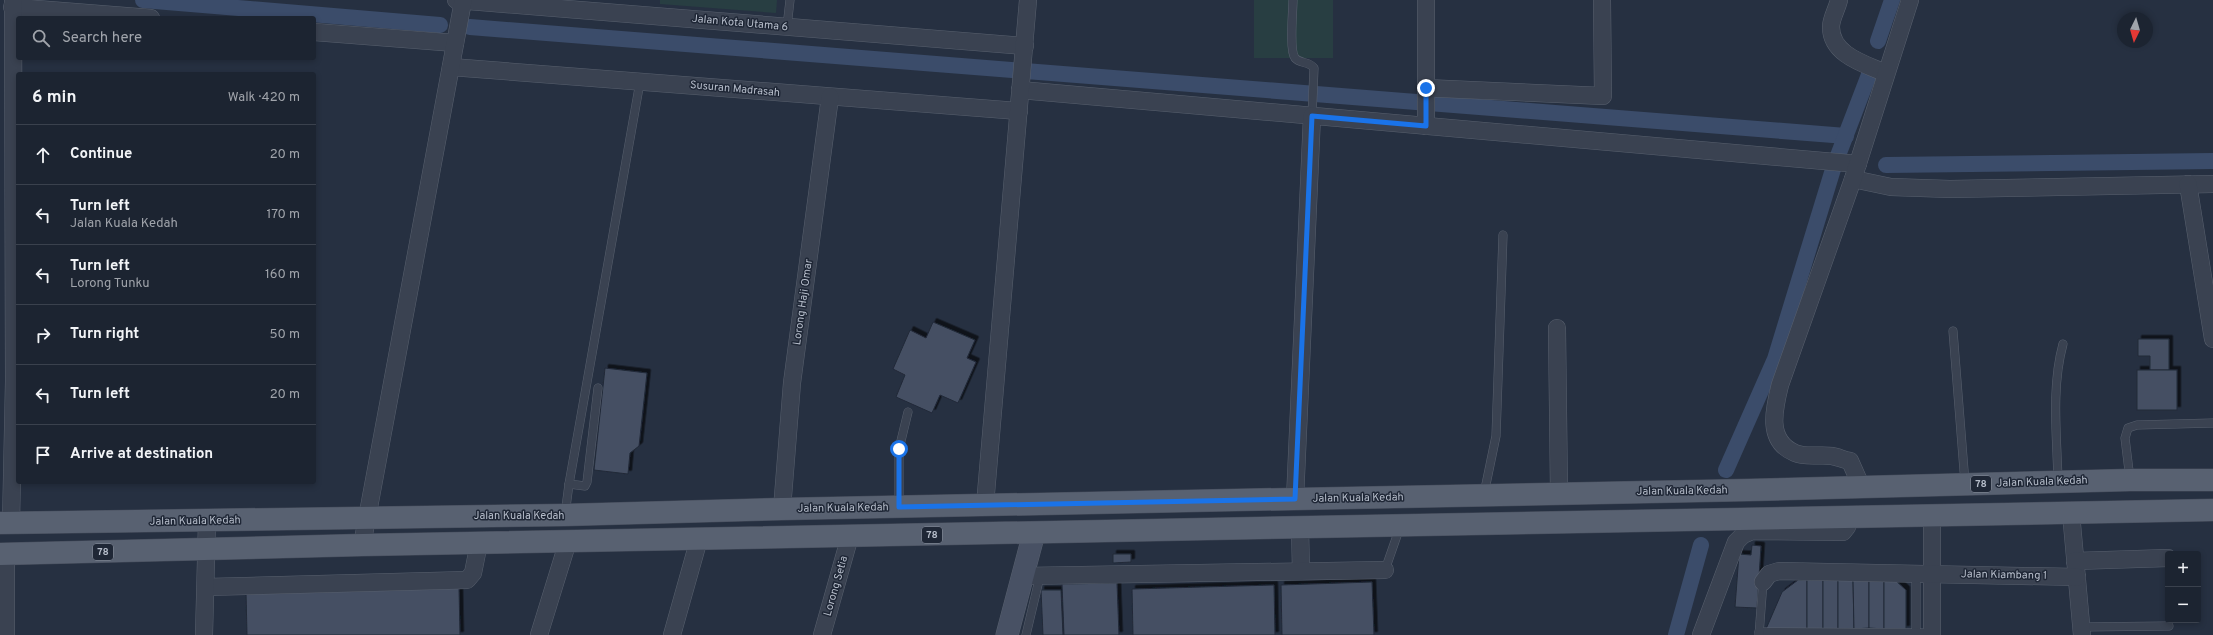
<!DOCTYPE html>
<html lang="en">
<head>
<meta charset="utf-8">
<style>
  body { margin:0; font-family:Overpass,sans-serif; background:#252c39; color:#f1f3f6 }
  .controls { position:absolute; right:12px; bottom:12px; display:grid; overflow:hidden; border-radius:4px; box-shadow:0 2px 6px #0003 }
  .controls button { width:36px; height:36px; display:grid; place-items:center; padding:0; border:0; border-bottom:1px solid #3a414d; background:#1c2431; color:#f1f3f6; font:20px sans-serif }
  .compass { position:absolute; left:2117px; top:12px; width:36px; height:36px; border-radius:50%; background:#1c2431; box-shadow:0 2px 6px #0003; rotate:185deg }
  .stop { position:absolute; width:12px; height:12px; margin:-9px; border:3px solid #1a73e8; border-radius:50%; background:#fff }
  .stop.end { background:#1a73e8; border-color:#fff; box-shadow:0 1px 4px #0008 }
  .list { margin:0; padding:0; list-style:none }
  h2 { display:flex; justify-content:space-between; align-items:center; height:52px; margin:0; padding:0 16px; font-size:17px }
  h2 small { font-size:13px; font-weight:400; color:#a0a4ab }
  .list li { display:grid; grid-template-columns:26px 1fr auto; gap:12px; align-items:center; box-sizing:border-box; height:60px; padding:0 16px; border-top:1px solid #3a414d }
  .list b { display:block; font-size:15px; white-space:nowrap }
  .list p { margin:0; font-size:13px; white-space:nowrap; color:#a0a4ab }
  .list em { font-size:13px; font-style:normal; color:#a0a4ab }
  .icon { flex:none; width:22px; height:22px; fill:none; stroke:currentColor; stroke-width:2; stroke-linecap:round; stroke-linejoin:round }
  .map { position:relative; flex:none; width:2213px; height:635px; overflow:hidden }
  .search { position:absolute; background:#1c2431; box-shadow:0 2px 6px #0003; left:16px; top:16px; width:300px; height:44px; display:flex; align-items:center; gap:10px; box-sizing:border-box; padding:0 14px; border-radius:4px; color:#a0a4ab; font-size:15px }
  .panel { position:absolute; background:#1c2431; box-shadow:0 2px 6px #0003; left:16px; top:72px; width:300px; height:412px; border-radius:4px }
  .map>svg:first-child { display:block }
  .green { fill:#283e42 }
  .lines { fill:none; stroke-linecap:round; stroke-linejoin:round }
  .canal { stroke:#3b4c6a; stroke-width:16 }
  .building { fill:#455063; stroke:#212938; filter:url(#shadow) }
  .lane-casing { stroke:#58606e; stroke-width:9 }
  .street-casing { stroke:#58606e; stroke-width:18 }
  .secondary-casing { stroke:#58606e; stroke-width:23 }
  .primary-casing { stroke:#444b5a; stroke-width:23 }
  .lane { stroke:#3a4251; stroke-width:8 }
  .street { stroke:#3a4251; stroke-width:17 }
  .secondary { stroke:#485164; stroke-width:22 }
  .primary { stroke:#586171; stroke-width:22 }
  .route { stroke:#1a73e8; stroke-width:5 }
  .labels { text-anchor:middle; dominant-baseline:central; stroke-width:3; stroke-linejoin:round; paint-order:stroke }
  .shield { fill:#1f2736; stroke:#89919e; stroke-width:1 }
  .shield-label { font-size:10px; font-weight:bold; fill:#b7becb }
  .street-label { font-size:11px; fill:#b7becb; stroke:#1f2736 }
</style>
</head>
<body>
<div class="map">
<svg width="2213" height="635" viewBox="0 0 2213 635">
  <defs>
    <filter id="shadow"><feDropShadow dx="3.5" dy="-3.5" stdDeviation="0" flood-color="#0009"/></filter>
  </defs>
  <rect width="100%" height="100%" fill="#263041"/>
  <g class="green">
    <path d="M 660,0 L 777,0 L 776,13 L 660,4 Z"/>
    <rect x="1254" y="0" width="79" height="58"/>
  </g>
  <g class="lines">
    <g class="canal">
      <path d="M 143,0 L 440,25"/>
      <path d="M 470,27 L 1846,136"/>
      <path d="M 1878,41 L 1892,0"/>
      <path d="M 1886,165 L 2213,161"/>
      <path d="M 1726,470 L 1775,359 L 1834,166 L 1870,72"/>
      <path d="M 1676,635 L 1701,545"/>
    </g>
  </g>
  <g class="building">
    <path d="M 933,322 L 975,340 L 967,358 L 976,362 L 958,403 L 940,395 L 932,413 L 896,397 L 905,375 L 893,369 L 910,330 L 926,338 Z"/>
    <path d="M 2138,339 L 2169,339 L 2169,370 L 2150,370 L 2150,356 L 2138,356 Z"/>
    <path d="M 605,368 L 647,373 L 639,446 L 630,453 L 628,474 L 594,470 Z"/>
    <rect x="2137" y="370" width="40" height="40"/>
    <path d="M 1752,545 L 1761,546 L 1757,608 L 1735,607 L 1739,554 L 1751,555 Z"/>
    <path d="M 1113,554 L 1131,554 L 1131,562 L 1113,563 Z"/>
    <path d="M 1798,580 L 1807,580 L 1807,629 L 1766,629 L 1782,592 Z"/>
    <rect x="1807" y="580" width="16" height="49"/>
    <rect x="1823" y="580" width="15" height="49"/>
    <path d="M 1838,580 L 1853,580 L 1854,629 L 1838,629 Z"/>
    <path d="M 1853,580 L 1869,580 L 1869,628 L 1854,629 Z"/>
    <path d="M 1869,580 L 1884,580 L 1884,629 L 1869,628 Z"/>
    <path d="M 1884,580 L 1895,580 L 1906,590 L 1906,629 L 1884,629 Z"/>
    <path d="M 1372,582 L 1374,635 L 1282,635 L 1281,585 Z"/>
    <path d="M 1117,583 L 1119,635 L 1064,635 L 1062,584 Z"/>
    <path d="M 1274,585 L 1275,635 L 1133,635 L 1132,589 Z"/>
    <path d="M 459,588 L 460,635 L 247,635 L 246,592 Z"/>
    <path d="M 1041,590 L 1061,590 L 1063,635 L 1043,635 Z"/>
  </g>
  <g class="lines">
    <defs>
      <g id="lane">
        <path d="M 1293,0 C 1293,11 1289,50 1295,58 C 1300,64 1309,61 1314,68 L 1312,116"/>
        <path d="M 787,27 L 790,0"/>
        <path d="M 1953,331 L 1965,483"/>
        <path d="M 2130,479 L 2125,438 L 2128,428 L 2137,425 L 2213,423"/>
        <path d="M 2058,481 C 2057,436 2051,388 2063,344"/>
        <path d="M 569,484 L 585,486 L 587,482 L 598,388"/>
        <path d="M 1484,494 L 1496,436 L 1503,235"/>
        <path d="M 899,506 L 899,449 L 908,412"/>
        <path d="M 565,515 L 569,484 L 640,82"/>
        <path d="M 1385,570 L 1400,527"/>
        <path d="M 1916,574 L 1916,633"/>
        <path d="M 2081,627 L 2169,626"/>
        <path d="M 1759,632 L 1932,633"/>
        <path d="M 1026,635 L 1040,576"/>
        <path d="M 1759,635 L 1763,582"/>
      </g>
      <g id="street">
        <path d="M 456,0 L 1025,46"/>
        <path d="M 1426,0 L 1426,126"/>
        <path d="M 1839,0 C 1837,9 1831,18 1831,27 C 1831,55 1865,64 1885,73"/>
        <path d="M 12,7 L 151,18"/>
        <path d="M 314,32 L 455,43"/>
        <path d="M 451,67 L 1019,111"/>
        <path d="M 1426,88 L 1603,96 L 1602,0"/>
        <path d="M 1020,90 L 1858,164"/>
        <path d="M 1853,179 L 1891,187 L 1950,189 L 2213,184"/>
        <path d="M 2188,184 L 2213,339"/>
        <path d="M 1557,328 L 1559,493"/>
        <path d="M 1862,488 L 1850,461 C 1844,460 1838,457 1832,456 C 1820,454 1807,458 1795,453 C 1766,441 1774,409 1780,385 L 1853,179 L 1910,0"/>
        <path d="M 1295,499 L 1312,116"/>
        <path d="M 985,505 L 1028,0"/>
        <path d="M 782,509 L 792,383 L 830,97"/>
        <path d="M 2071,513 L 2082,635"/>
        <path d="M 1932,515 L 1932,635"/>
        <path d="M 11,523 L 14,381 L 13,0"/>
        <path d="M 1300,528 L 1301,571"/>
        <path d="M 362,545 L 463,1"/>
        <path d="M 2075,561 L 2168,558"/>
        <path d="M 1023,576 L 1385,570"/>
        <path d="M 1763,582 L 1769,574 L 1779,571 L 2077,577"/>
        <path d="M 206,587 L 467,580 L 473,573 L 479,543"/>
        <path d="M 6,635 L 6,554"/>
        <path d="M 204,635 L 207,521"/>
        <path d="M 539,635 L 568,541"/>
        <path d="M 672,635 L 699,539"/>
        <path d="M 822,635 L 850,536"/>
        <path d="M 1701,635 L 1736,542 L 1743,535 L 1752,531 L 1843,532 L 1847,527 L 1847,518"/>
      </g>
      <path id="secondary" d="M 1007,635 L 1034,533"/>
      <g id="primary">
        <path d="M 0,523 L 565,515 L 782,509 L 1749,490 L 2130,480 L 2213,480"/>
        <path d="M 0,554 L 362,545 L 2213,510"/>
      </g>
    </defs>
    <use href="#lane" class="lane-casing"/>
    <use href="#street" class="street-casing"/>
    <use href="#secondary" class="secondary-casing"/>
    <use href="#primary" class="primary-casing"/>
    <use href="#lane" class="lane"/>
    <use href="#street" class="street"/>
    <use href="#secondary" class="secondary"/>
    <use href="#primary" class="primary"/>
  </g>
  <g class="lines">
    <path class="route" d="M 899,449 L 899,507 L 1295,499 L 1312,116 L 1426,126 L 1426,88"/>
  </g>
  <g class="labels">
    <g class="shield">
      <rect x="1971" y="476" width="20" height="16" rx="3"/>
      <rect x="922" y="527" width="20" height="16" rx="3"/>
      <rect x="93" y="544" width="20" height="16" rx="3"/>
    </g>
    <g class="shield-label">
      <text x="1981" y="484">78</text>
      <text x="932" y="535">78</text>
      <text x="103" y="552">78</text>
    </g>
    <g class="street-label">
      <text transform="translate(740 23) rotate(5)">Jalan Kota Utama 6</text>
      <text transform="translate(735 89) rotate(5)">Susuran Madrasah</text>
      <text transform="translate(803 302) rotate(-82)">Lorong Haji Omar</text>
      <text transform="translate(2042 482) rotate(-2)">Jalan Kuala Kedah</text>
      <text transform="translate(1682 491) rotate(-1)">Jalan Kuala Kedah</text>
      <text transform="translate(1358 498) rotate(-1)">Jalan Kuala Kedah</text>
      <text transform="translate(843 508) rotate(-1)">Jalan Kuala Kedah</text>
      <text x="519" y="516">Jalan Kuala Kedah</text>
      <text transform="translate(195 521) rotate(-1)">Jalan Kuala Kedah</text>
      <text transform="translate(2004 575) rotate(1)">Jalan Kiambang 1</text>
      <text transform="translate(836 586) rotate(-74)">Lorong Setia</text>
    </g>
  </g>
</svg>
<div class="controls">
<button>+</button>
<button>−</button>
</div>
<svg class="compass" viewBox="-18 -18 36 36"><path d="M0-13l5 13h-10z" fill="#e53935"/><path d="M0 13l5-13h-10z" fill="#a0a4ab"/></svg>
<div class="stop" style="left:899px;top:449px"></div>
<div class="stop end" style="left:1426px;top:88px"></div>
<div class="search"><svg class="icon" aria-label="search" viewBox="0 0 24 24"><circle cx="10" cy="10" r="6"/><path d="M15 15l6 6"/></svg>Search here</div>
<section class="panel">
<h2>6 min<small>Walk · 420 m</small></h2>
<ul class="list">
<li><svg class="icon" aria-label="ahead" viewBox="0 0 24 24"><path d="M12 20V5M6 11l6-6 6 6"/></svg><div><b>Continue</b></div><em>20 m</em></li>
<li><svg class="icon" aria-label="left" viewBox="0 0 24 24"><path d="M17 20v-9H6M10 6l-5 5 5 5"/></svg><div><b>Turn left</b><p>Jalan Kuala Kedah</p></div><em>170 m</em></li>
<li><svg class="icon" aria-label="left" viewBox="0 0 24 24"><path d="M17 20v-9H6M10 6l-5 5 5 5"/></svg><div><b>Turn left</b><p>Lorong Tunku</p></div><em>160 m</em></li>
<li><svg class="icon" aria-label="right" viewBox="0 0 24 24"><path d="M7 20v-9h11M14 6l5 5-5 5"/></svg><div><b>Turn right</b></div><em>50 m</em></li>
<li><svg class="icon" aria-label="left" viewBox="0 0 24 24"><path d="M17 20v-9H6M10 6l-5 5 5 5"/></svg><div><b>Turn left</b></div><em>20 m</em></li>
<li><svg class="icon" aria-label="arrive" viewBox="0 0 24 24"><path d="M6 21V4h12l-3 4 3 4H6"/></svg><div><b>Arrive at destination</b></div></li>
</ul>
</section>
</div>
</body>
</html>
